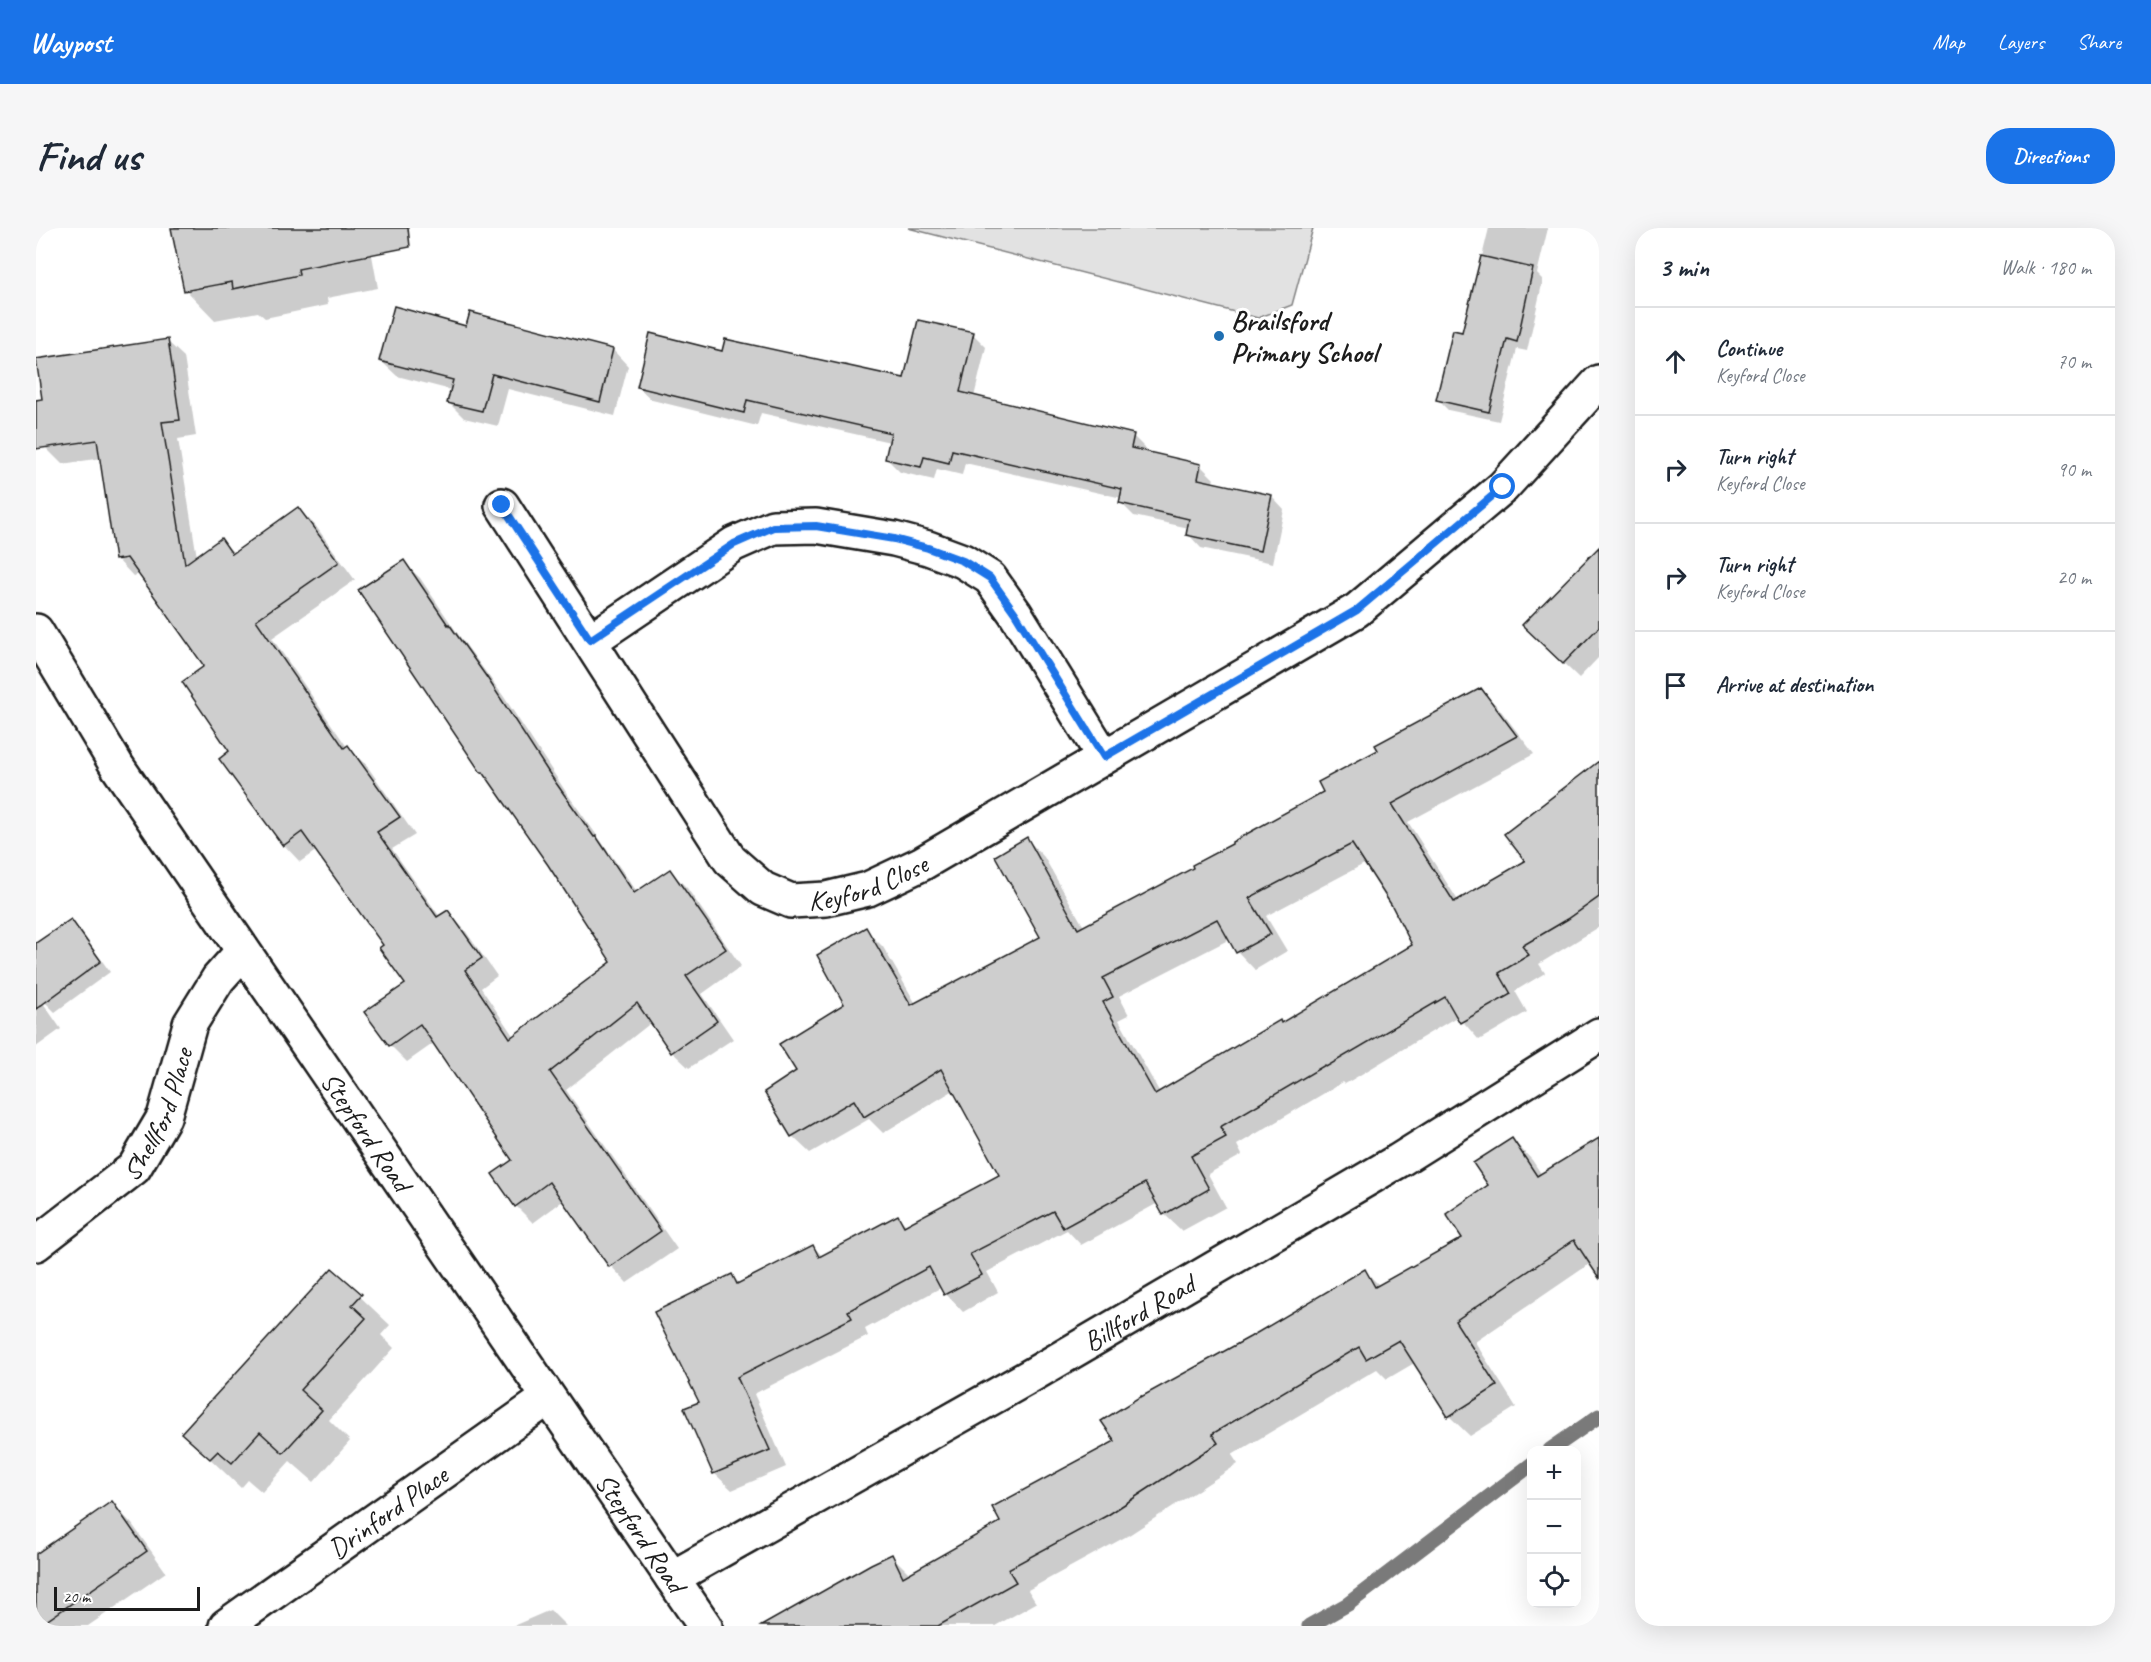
<!DOCTYPE html>
<html lang="en">
<head>
<meta charset="utf-8">
<style>
  body { margin:0; font-family:Caveat,sans-serif; background:#f6f6f7; color:#1f2937 }
  .controls { position:absolute; right:18px; bottom:18px; display:grid; overflow:hidden; border-radius:12px; box-shadow:0 6px 24px #0002 }
  .controls button { width:54px; height:54px; display:grid; place-items:center; padding:0; border:0; border-bottom:2px solid #e0e1e3; background:#fff; color:#1f2937; font:30px sans-serif }
  .scale { position:absolute; left:18px; bottom:15px; width:146px; box-sizing:border-box; padding-left:6px; border:3px solid #1c1c1c; border-top:0; font-size:16px; line-height:21px; white-space:nowrap; color:#1c1c1c; -webkit-text-stroke:4px #fff; paint-order:stroke }
  .stop { position:absolute; width:18px; height:18px; margin:-14px; border:4px solid #1a73e8; border-radius:50%; background:#fff }
  .stop.end { background:#1a73e8; border-color:#fff; box-shadow:0 2px 6px #0008 }
  .list { margin:0; padding:0; list-style:none }
  h2 { display:flex; justify-content:space-between; align-items:center; height:78px; margin:0; padding:0 24px; font-size:26px }
  h2 small { font-size:20px; font-weight:400; color:#747a83 }
  .list li { display:grid; grid-template-columns:39px 1fr auto; gap:18px; align-items:center; box-sizing:border-box; height:108px; padding:0 24px; border-top:2px solid #e0e1e3 }
  .list b { display:block; font-size:22px; white-space:nowrap }
  .list p { margin:0; font-size:20px; white-space:nowrap; color:#747a83 }
  .list em { font-size:20px; font-style:normal; color:#747a83 }
  .icon { flex:none; width:33px; height:33px; fill:none; stroke:currentColor; stroke-width:2; stroke-linecap:round; stroke-linejoin:round }
  .map { position:relative; flex:none; width:1563px; height:1398px; overflow:hidden; border-radius:24px }
  header { display:flex; align-items:center; gap:36px; box-sizing:border-box; height:84px; padding:0 30px; background:#1a73e8; color:#fff }
  header strong { font-size:28px }
  nav { display:flex; gap:33px; margin-inline-start:auto; font-size:21px }
  .intro { display:flex; align-items:center; justify-content:space-between; box-sizing:border-box; height:144px; padding:0 36px }
  h1 { margin:0; font-size:42px }
  .button { padding:15px 27px; border-radius:24px; background:#1a73e8; color:#fff; font-size:21px; font-weight:700 }
  main { display:flex; gap:36px; padding:0 36px }
  aside { flex:1; background:#fff; border-radius:24px; box-shadow:0 6px 24px #0002 }
  .map>svg:first-child { display:block }
  .green { fill:#e2e2e2; stroke:#7f7f7f; stroke-width:1.5 }
  .shadow { fill:#0003; fill-rule:evenodd }
  .lines { fill:none; stroke-linecap:round; stroke-linejoin:round }
  .stream { stroke:#7a7a7a; stroke-width:15 }
  .building { fill:#cecece; stroke:#1c1c1c; stroke-width:1.5; fill-rule:evenodd }
  .street-casing { stroke:#1c1c1c; stroke-width:38 }
  .street { stroke:#fff; stroke-width:33 }
  .route { stroke:#1a73e8; stroke-width:8 }
  .poi-dot { fill:#1f6fb2; stroke:#fff; stroke-width:2 }
  .labels { text-anchor:middle; dominant-baseline:central; stroke-width:6; stroke-linejoin:round; paint-order:stroke }
  .poi-label { font-size:28px; font-weight:bold; fill:#1c1c1c; stroke:#fff; text-anchor:start }
  .street-label { font-size:28px; fill:#1c1c1c; stroke:#fff }
</style>
</head>
<body>
<header>
<strong>Waypost</strong>
<nav><a>Map</a><a>Layers</a><a>Share</a></nav>
</header>
<div class="intro"><h1>Find us</h1><a class="button">Directions</a></div>
<main>
<div class="map">
<svg width="1563" height="1398" viewBox="0 0 1563 1398">
  <rect width="100%" height="100%" fill="#fff"/>
  <filter id="ink" filterUnits="userSpaceOnUse"><feTurbulence type="fractalNoise" baseFrequency=".0167" numOctaves="2"/><feDisplacementMap in="SourceGraphic" scale="12" xChannelSelector="R" yChannelSelector="G"/><feConvolveMatrix kernelMatrix="1 2 1 2 8 2 1 2 1" color-interpolation-filters="sRGB"/></filter>
  <g filter="url(#ink)">
    <path class="green" d="M 872,0 L 1277,0 L 1256,77 L 1222,90 Z"/>
    <g class="shadow">
      <path d="M 144,0 L 331,0 L 342,60 L 291,70 L 292,77 L 229,90 L 222,84 L 179,92 L 150,62 Z"/>
      <path d="M 1453,0 L 1512,0 L 1501,46 L 1507,52 L 1491,123 L 1481,121 L 1463,193 L 1412,182 L 1402,172 L 1427,106 Z"/>
      <path d="M 432,100 L 577,122 L 592,138 L 579,188 L 472,161 L 462,198 L 428,190 L 412,174 L 415,162 L 361,148 L 345,133 Z"/>
      <path d="M 937,106 L 950,119 L 938,169 L 1097,208 L 1110,221 L 1110,225 L 1164,237 L 1178,251 L 1176,255 L 1235,268 L 1248,282 L 1237,335 L 1165,320 L 1152,306 L 1153,300 L 1098,288 L 1085,275 L 1086,270 L 929,235 L 926,247 L 901,241 L 898,252 L 864,244 L 851,231 L 854,214 L 725,185 L 721,198 L 616,172 L 602,159 L 687,125 L 869,152 Z"/>
      <path d="M 131,113 L 148,129 L 160,208 L 142,211 L 161,329 L 185,312 L 199,326 L 262,281 L 279,297 L 319,352 L 236,410 L 311,519 L 329,535 L 379,607 L 356,621 L 404,689 L 411,684 L 428,701 L 461,748 L 445,760 L 478,809 L 577,734 L 513,636 L 456,553 L 447,544 L 367,334 L 384,350 L 424,409 L 468,469 L 530,564 L 602,665 L 634,643 L 651,660 L 705,738 L 666,766 L 697,811 L 653,840 L 636,824 L 616,794 L 530,862 L 641,1021 L 591,1055 L 575,1038 L 528,972 L 497,995 L 480,978 L 478,933 L 398,815 L 371,834 L 354,817 L 371,756 L 349,718 L 281,622 L 264,634 L 248,617 L 195,524 L 171,439 L 105,346 L 97,348 L 81,331 L 66,230 L 26,236 L 9,219 Z"/>
      <path d="M 1563,320 L 1563,429 L 1543,450 L 1503,412 Z"/>
      <path d="M 1444,462 L 1462,479 L 1498,526 L 1372,594 L 1423,674 L 1491,634 L 1563,535 L 1563,699 L 1503,736 L 1509,745 L 1479,763 L 1491,784 L 1443,812 L 1422,788 L 1309,856 L 1307,854 L 1201,917 L 1206,927 L 1172,946 L 1190,979 L 1146,1003 L 1128,986 L 1122,975 L 1045,1017 L 1031,1002 L 951,1044 L 962,1064 L 927,1084 L 910,1066 L 906,1059 L 829,1101 L 832,1108 L 718,1166 L 750,1239 L 696,1262 L 678,1245 L 666,1174 L 696,1048 L 704,1056 L 777,1018 L 787,1029 L 862,989 L 871,998 L 965,948 L 918,862 L 847,905 L 833,891 L 774,925 L 756,908 L 762,844 L 810,777 L 829,701 L 847,719 L 880,776 L 1006,709 L 991,611 L 1008,629 L 1048,699 L 1159,641 L 1289,565 L 1344,523 ZM 1330,635 L 1357,677 L 1378,717 L 1246,796 L 1124,865 L 1083,792 L 1093,787 L 1083,768 L 1194,711 L 1202,724 L 1219,742 L 1251,723 L 1230,688 Z"/>
      <path d="M 35,693 L 45,703 L 74,744 L 19,784 L 6,771 L 5,772 L 25,801 L 0,819 L 0,718 Z"/>
      <path d="M 1476,911 L 1496,932 L 1506,947 L 1563,912 L 1563,1047 L 1555,1035 L 1439,1114 L 1480,1179 L 1434,1208 L 1413,1188 L 1380,1134 L 1351,1151 L 1341,1141 L 1196,1227 L 1202,1236 L 1093,1307 L 992,1362 L 1000,1375 L 959,1398 L 785,1398 L 856,1328 L 874,1346 L 966,1294 L 1081,1214 L 1215,1111 L 1329,1043 L 1344,1058 L 1428,1010 Z"/>
      <path d="M 296,1042 L 354,1097 L 345,1107 L 358,1120 L 293,1192 L 314,1213 L 278,1254 L 254,1233 L 226,1264 L 212,1252 L 205,1260 L 147,1205 Z"/>
      <path d="M 76,1275 L 96,1296 L 130,1344 L 52,1398 L 0,1398 L 0,1328 Z"/>
      <path d="M 514,1382 L 530,1398 L 477,1398 Z"/>
    </g>
    <g class="lines">
      <g class="stream">
        <path d="M 1514,1222 L 1563,1188"/>
        <path d="M 1273,1398 L 1312,1376 L 1496,1236"/>
      </g>
    </g>
    <g class="building">
      <path d="M 135,0 L 372,0 L 374,19 L 262,41 L 263,47 L 197,61 L 196,54 L 148,63 Z"/>
      <path d="M 1445,28 L 1497,40 L 1481,114 L 1471,111 L 1453,184 L 1400,172 L 1417,102 L 1426,104 Z"/>
      <path d="M 358,78 L 430,98 L 434,84 L 577,121 L 564,174 L 456,146 L 446,183 L 411,175 L 417,152 L 343,133 Z"/>
      <path d="M 882,92 L 938,104 L 924,164 L 1098,206 L 1095,220 L 1165,236 L 1162,251 L 1236,267 L 1224,323 L 1150,307 L 1153,291 L 1083,275 L 1086,261 L 916,222 L 913,235 L 888,229 L 885,239 L 849,231 L 855,205 L 711,172 L 708,185 L 601,159 L 614,105 L 686,123 L 689,111 L 868,150 Z"/>
      <path d="M 132,111 L 144,192 L 126,194 L 149,336 L 185,310 L 196,326 L 262,279 L 303,334 L 220,392 L 308,520 L 312,517 L 364,589 L 341,604 L 401,689 L 412,682 L 446,730 L 429,742 L 474,810 L 575,734 L 512,637 L 447,544 L 445,545 L 322,362 L 368,332 L 412,397 L 413,396 L 452,451 L 513,545 L 558,609 L 560,608 L 598,665 L 634,641 L 690,721 L 650,748 L 681,793 L 635,825 L 601,775 L 514,844 L 625,1003 L 573,1039 L 513,954 L 479,979 L 456,946 L 476,932 L 384,796 L 353,818 L 328,784 L 369,756 L 343,720 L 347,717 L 266,604 L 247,618 L 183,531 L 193,523 L 146,454 L 168,438 L 91,330 L 79,332 L 61,212 L 0,221 L 0,172 L 6,171 L 0,131 Z"/>
      <path d="M 1563,319 L 1563,399 L 1527,436 L 1486,397 Z"/>
      <path d="M 1445,460 L 1481,508 L 1356,576 L 1418,674 L 1489,633 L 1468,606 L 1563,533 L 1563,669 L 1532,691 L 1486,718 L 1493,727 L 1463,745 L 1475,766 L 1424,795 L 1409,769 L 1290,839 L 1289,837 L 1184,899 L 1190,909 L 1155,928 L 1173,961 L 1127,987 L 1109,955 L 1027,1000 L 1017,983 L 934,1026 L 946,1047 L 908,1067 L 893,1039 L 812,1083 L 816,1090 L 701,1149 L 734,1222 L 677,1246 L 648,1180 L 663,1174 L 618,1084 L 696,1046 L 701,1056 L 777,1017 L 783,1029 L 862,987 L 868,998 L 963,947 L 905,841 L 828,889 L 818,872 L 755,909 L 728,864 L 760,843 L 743,816 L 808,776 L 781,727 L 830,699 L 875,777 L 1004,709 L 959,628 L 991,609 L 1042,701 L 1157,640 L 1156,637 L 1196,616 L 1196,614 L 1287,564 L 1282,554 L 1342,522 L 1339,517 ZM 1316,616 L 1356,678 L 1376,717 L 1245,795 L 1244,792 L 1119,866 L 1067,774 L 1077,769 L 1067,750 L 1181,691 L 1200,725 L 1235,706 L 1213,670 Z"/>
      <path d="M 35,691 L 65,733 L 0,781 L 0,715 Z"/>
      <path d="M 1476,910 L 1501,948 L 1563,910 L 1563,1050 L 1538,1012 L 1419,1093 L 1461,1158 L 1412,1189 L 1363,1112 L 1330,1131 L 1323,1119 L 1176,1206 L 1182,1215 L 1072,1287 L 972,1341 L 980,1354 L 902,1398 L 725,1398 L 835,1336 L 856,1326 L 867,1349 L 964,1294 L 956,1279 L 1079,1213 L 1065,1193 L 1105,1168 L 1105,1169 L 1214,1109 L 1329,1041 L 1339,1059 L 1426,1010 L 1410,986 L 1452,957 L 1437,935 Z"/>
      <path d="M 296,1040 L 326,1066 L 316,1077 L 330,1090 L 264,1162 L 286,1182 L 247,1225 L 224,1204 L 196,1235 L 182,1223 L 174,1231 L 145,1205 Z"/>
      <path d="M 76,1273 L 111,1323 L 3,1398 L 0,1398 L 0,1326 Z"/>
    </g>
    <g class="lines">
      <defs>
        <g id="street">
          <path id="s1" d="M 466,277 L 694,632 L 727,661 L 755,673 L 790,671 L 832,661 L 885,636 L 1321,382 L 1467,259 L 1563,154"/>
          <path id="s2" d="M 0,403 L 81,538 L 669,1398"/>
          <path d="M 554,413 L 698,316 L 737,299 L 780,298 L 858,311 L 892,320 L 927,333 L 954,350 L 979,385 L 1068,529"/>
          <path id="s3" d="M 0,1016 L 98,940 L 128,889 L 154,796 L 182,751 L 207,723"/>
          <path id="s4" d="M 636,1350 L 996,1147 L 1362,933 L 1563,807"/>
          <path id="s5" d="M 190,1398 L 512,1170"/>
        </g>
      </defs>
      <use href="#street" class="street-casing"/>
      <use href="#street" class="street"/>
    </g>
  </g>
  <g class="lines" filter="url(#ink)">
    <path class="route" d="M 466,277 L 554,412 L 698,316 L 737,299 L 780,298 L 858,311 L 892,320 L 927,333 L 954,350 L 979,385 L 1068,529 L 1321,382 L 1467,259"/>
  </g>
  <circle class="poi-dot" cx="1183" cy="108" r="6"/>
  <g class="labels">
    <g class="poi-label">
      <text x="1195" y="92">Brailsford<tspan x="1195" dy="32">Primary School</tspan></text>
    </g>
    <g class="street-label">
      <text stroke="none"><textPath href="#s1" startOffset="576">Keyford Close</textPath></text>
      <text stroke="none"><textPath href="#s3" startOffset="184">Shellford Place</textPath></text>
      <text stroke="none"><textPath href="#s2" startOffset="600">Stepford Road</textPath></text>
      <text stroke="none"><textPath href="#s4" startOffset="537">Billford Road</textPath></text>
      <text stroke="none"><textPath href="#s5" startOffset="198">Drinford Place</textPath></text>
      <text stroke="none"><textPath href="#s2" startOffset="1086">Stepford Road</textPath></text>
    </g>
  </g>
</svg>
<div class="controls">
<button>+</button>
<button>−</button>
<button><svg class="icon" aria-label="locate" viewBox="0 0 24 24"><circle cx="12" cy="12" r="6"/><path d="M12 2v4M12 18v4M2 12h4M18 12h4"/></svg></button>
</div>
<div class="scale">20 m</div>
<div class="stop" style="left:1467px;top:259px"></div>
<div class="stop end" style="left:466px;top:277px"></div>
</div>
<aside>
<h2>3 min<small>Walk · 180 m</small></h2>
<ul class="list">
<li><svg class="icon" aria-label="ahead" viewBox="0 0 24 24"><path d="M12 20V5M6 11l6-6 6 6"/></svg><div><b>Continue</b><p>Keyford Close</p></div><em>70 m</em></li>
<li><svg class="icon" aria-label="right" viewBox="0 0 24 24"><path d="M7 20v-9h11M14 6l5 5-5 5"/></svg><div><b>Turn right</b><p>Keyford Close</p></div><em>90 m</em></li>
<li><svg class="icon" aria-label="right" viewBox="0 0 24 24"><path d="M7 20v-9h11M14 6l5 5-5 5"/></svg><div><b>Turn right</b><p>Keyford Close</p></div><em>20 m</em></li>
<li><svg class="icon" aria-label="arrive" viewBox="0 0 24 24"><path d="M6 21V4h12l-3 4 3 4H6"/></svg><div><b>Arrive at destination</b></div></li>
</ul>
</aside>
</main>
</body>
</html>
